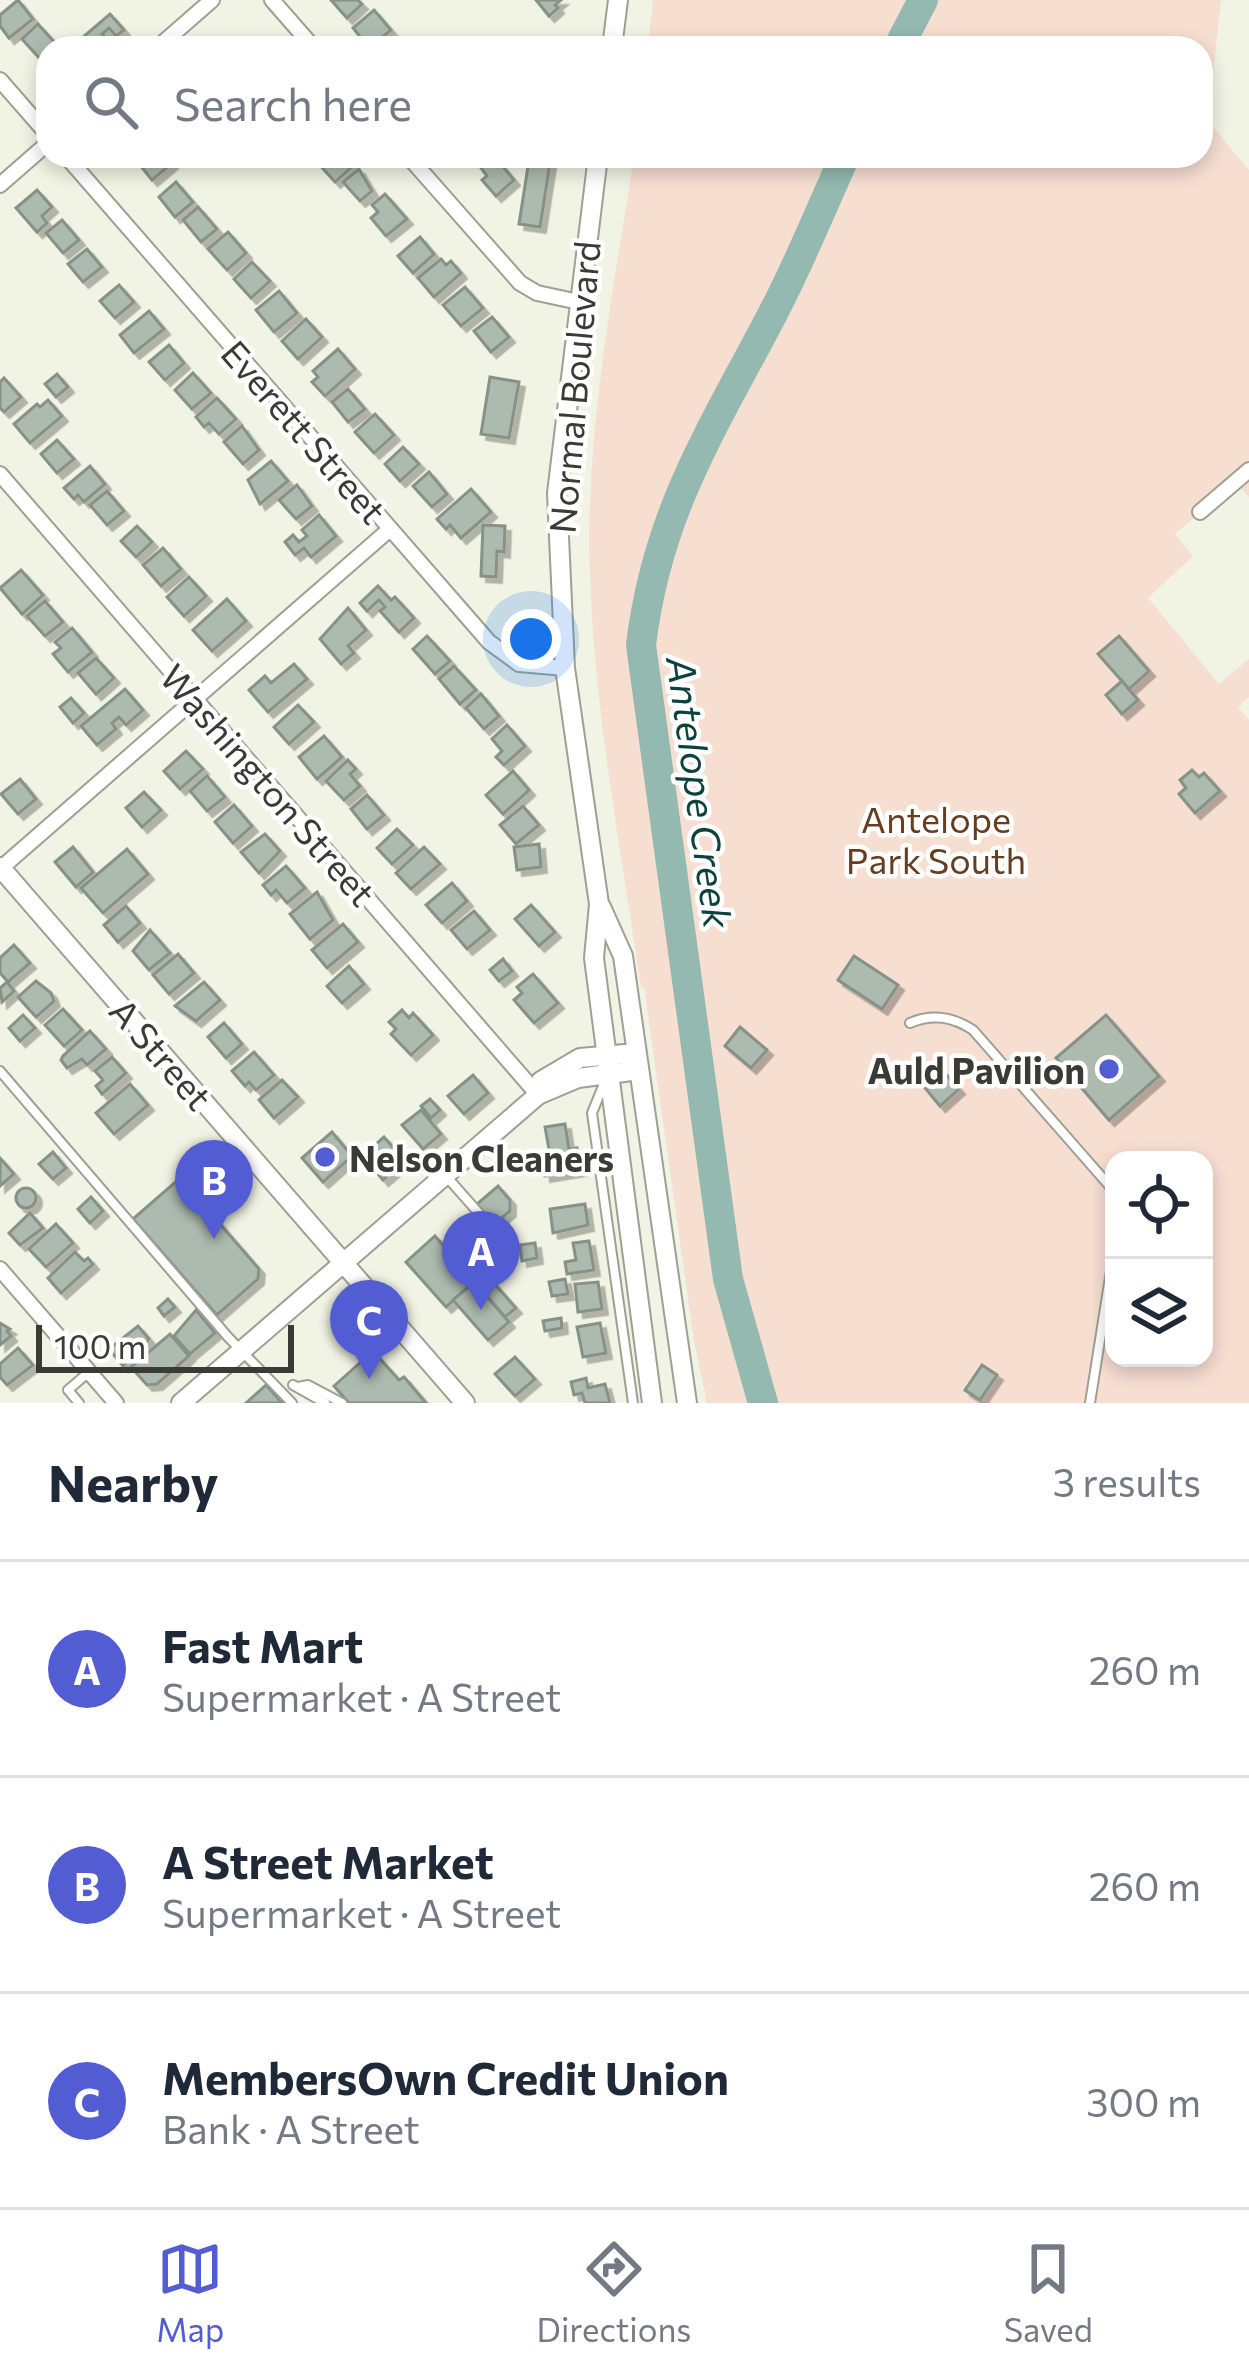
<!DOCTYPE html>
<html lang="en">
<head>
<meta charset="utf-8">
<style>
  body { margin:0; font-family:Commissioner,sans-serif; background:#f6f6f7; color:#1f2937 }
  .controls { position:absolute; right:36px; bottom:36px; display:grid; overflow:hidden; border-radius:24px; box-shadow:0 6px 18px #0003 }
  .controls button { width:108px; height:108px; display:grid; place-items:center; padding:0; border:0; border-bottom:3px solid #e0e1e3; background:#fff; color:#1f2937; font:60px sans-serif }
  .scale { position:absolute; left:36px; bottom:30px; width:258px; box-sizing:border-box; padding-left:12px; border:6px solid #3a3b35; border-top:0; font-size:33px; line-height:42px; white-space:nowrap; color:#3a3b35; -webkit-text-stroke:9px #fff; paint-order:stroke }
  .you { position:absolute; left:531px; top:639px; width:42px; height:42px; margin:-30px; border:9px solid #fff; border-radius:50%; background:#1a73e8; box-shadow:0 0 0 18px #1a73e833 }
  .badge { display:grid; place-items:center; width:78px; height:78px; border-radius:50%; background:#525cd3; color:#fff; font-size:39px; font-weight:700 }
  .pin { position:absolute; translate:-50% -99px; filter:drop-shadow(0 3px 6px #0008) }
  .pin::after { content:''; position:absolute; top:63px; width:42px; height:36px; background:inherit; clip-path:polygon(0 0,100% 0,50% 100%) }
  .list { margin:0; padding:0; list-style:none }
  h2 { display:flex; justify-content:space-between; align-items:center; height:156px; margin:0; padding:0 48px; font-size:51px }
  h2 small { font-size:39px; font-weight:400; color:#747a83 }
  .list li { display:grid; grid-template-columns:78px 1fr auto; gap:36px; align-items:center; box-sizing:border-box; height:216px; padding:0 48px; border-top:3px solid #e0e1e3 }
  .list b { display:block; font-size:45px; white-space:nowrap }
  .list p { margin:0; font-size:39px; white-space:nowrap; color:#747a83 }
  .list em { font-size:39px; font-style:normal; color:#747a83 }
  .icon { flex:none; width:66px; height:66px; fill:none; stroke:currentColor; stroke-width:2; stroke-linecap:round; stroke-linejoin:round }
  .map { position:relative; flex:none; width:1249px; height:1403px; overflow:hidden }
  .search { position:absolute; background:#fff; box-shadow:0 6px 18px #0003; left:36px; right:36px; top:36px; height:132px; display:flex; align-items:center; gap:30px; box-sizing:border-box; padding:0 42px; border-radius:36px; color:#747a83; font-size:45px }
  .sheet { height:804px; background:#fff }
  nav { display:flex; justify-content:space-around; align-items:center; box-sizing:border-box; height:168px; border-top:3px solid #e0e1e3; background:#fff; font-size:33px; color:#747a83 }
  nav a { display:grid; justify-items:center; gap:6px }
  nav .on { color:#525cd3 }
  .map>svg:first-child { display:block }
  .green { fill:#f6ded0; fill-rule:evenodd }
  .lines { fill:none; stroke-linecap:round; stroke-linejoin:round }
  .river { stroke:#93b9b0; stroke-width:30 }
  .building { fill:#adbaaf; stroke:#869287; stroke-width:3; filter:url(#shadow) }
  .service-casing { stroke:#9da092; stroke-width:12 }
  .minor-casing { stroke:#9da092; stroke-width:18 }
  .secondary-casing { stroke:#9da092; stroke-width:22 }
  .service { stroke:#fff; stroke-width:8 }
  .minor { stroke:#fff; stroke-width:14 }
  .secondary { stroke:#fff; stroke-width:18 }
  .poi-dot { fill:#525cd3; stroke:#fff; stroke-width:4.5 }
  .labels { text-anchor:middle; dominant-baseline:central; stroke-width:9; stroke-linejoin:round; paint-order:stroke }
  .street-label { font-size:36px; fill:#3a3b35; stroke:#fff }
  .park-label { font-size:36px; fill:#673d21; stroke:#fff }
  .poi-label { font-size:36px; font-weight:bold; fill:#3a3b35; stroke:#fff; text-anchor:end }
  .water-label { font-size:39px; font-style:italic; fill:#0b433a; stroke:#fff }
</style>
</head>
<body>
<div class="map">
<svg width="1249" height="1403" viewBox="0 0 1249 1403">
  <defs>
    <filter id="shadow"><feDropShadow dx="5.5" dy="5.5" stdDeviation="0" flood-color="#0004"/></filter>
  </defs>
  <rect width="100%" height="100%" fill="#f1f4e4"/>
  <path class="green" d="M 653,0 L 1221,0 L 1208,121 L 1249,170 L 1249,497 L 1235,482 L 1175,534 L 1193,556 L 1148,598 L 1219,684 L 1249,659 L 1249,697 L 1238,707 L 1249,720 L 1249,1403 L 707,1403 L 694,1341 L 644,987 L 641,988 C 621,850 594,712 590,572 C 585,432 613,294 634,156 L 1201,156 L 1201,48 L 648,48 ZM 1114,1160 L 1204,1160 L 1204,1358 L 1114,1358 Z"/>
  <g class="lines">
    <g class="river">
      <path d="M 898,48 L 923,0"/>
      <path d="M 763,1403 L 728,1279 L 641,645 C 657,512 712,430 772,315 C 799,264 821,209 845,156"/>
    </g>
  </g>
  <g class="building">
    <path d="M 18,0 L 33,19 L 9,38 L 0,26 L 0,15 Z"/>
    <path d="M 331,0 L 358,0 L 362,4 L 347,18 Z"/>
    <path d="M 536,0 L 561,0 L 555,5 L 558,8 L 549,16 Z"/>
    <path d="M 374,10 L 391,30 L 369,48 L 353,28 Z"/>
    <path d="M 110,14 L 124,30 L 116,36 L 109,28 L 102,34 L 110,42 L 103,48 L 91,48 L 82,38 Z"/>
    <path d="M 38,24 L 57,45 L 48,48 L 41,60 L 22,39 Z"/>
    <path d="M 141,156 L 166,156 L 172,163 L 152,180 L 136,160 Z"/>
    <path d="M 324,156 L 344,156 L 353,166 L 335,182 L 317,162 Z"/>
    <path d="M 494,156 L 514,180 L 496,196 L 482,180 L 487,176 L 481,168 Z"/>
    <path d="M 517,156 L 536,156 L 536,161 L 550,163 L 540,227 L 519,224 L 529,160 Z"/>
    <path d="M 359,169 L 372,191 L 360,201 L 343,182 Z"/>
    <path d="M 176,182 L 193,202 L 175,217 L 159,197 Z"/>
    <path d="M 37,190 L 52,207 L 42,216 L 47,223 L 37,232 L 16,208 Z"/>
    <path d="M 385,194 L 407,219 L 386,236 L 371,218 L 378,212 L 372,205 Z"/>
    <path d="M 198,207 L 217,229 L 201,242 L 183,220 Z"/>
    <path d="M 62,220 L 79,240 L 63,253 L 46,233 Z"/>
    <path d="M 228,232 L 246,253 L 227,270 L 208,249 Z"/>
    <path d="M 420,237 L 434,254 L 413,273 L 398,256 Z"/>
    <path d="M 87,249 L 102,267 L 83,282 L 68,264 Z"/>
    <path d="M 441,259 L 446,265 L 451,261 L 461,273 L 434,297 L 418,278 Z"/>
    <path d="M 252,262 L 270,281 L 251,298 L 234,279 Z"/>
    <path d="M 119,285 L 134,302 L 115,318 L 100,301 Z"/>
    <path d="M 465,287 L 483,308 L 461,326 L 443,305 Z"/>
    <path d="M 279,291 L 297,313 L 274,332 L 256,310 Z"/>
    <path d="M 149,311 L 164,329 L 134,353 L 120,335 Z"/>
    <path d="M 492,317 L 509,337 L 491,352 L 474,331 Z"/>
    <path d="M 306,319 L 322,337 L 298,359 L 282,341 Z"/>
    <path d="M 169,345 L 184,363 L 165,380 L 149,362 Z"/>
    <path d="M 338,349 L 355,369 L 325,396 L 312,382 L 318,377 L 313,371 Z"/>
    <path d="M 193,373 L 211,393 L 192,409 L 175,390 Z"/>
    <path d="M 57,374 L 68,387 L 56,397 L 45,384 Z"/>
    <path d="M 490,377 L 519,382 L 509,438 L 481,434 Z"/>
    <path d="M 4,378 L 21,397 L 4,412 L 0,408 L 0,382 Z"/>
    <path d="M 348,389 L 365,409 L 348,422 L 332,402 Z"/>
    <path d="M 217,398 L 236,419 L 219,434 L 209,423 L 204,427 L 196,417 Z"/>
    <path d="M 48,400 L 62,416 L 30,443 L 14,424 L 37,404 L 40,407 Z"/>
    <path d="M 375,414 L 394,435 L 374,453 L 355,432 Z"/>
    <path d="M 242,426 L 259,450 L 243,464 L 224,442 Z"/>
    <path d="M 57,440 L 74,459 L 57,473 L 41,454 Z"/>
    <path d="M 403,447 L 419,464 L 400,481 L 385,464 Z"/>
    <path d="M 271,461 L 288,481 L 260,504 L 248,480 Z"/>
    <path d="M 90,466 L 105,484 L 84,502 L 78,495 L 74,499 L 64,488 Z"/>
    <path d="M 429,472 L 447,494 L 432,507 L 413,486 Z"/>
    <path d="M 297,485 L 312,506 L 296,519 L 279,500 Z"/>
    <path d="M 471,489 L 491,512 L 461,538 L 450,525 L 446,529 L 437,519 Z"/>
    <path d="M 107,491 L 124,511 L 107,525 L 90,505 Z"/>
    <path d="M 319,515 L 336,536 L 311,557 L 304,548 L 295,555 L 285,542 L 293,535 L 299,542 L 307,536 L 302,530 Z"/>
    <path d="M 483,525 L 505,526 L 504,552 L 497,551 L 496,577 L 481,576 Z"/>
    <path d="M 137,526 L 152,542 L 136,557 L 121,541 Z"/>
    <path d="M 163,548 L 181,569 L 161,586 L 143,565 Z"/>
    <path d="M 21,570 L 43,595 L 22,614 L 0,588 Z"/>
    <path d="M 189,577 L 206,596 L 184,616 L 167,597 Z"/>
    <path d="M 378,586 L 391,600 L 395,597 L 414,618 L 399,632 L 380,611 L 385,607 L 379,600 L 367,611 L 360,603 Z"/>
    <path d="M 227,599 L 246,621 L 212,651 L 193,630 Z"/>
    <path d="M 45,601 L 63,622 L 45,636 L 27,616 Z"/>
    <path d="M 348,608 L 366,630 L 348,646 L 354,653 L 341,664 L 320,639 Z"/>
    <path d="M 72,628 L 92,652 L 68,672 L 53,654 L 61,648 L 55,642 Z"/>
    <path d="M 427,636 L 450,661 L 435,674 L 413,649 Z"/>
    <path d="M 1119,636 L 1149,671 L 1129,689 L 1098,654 Z"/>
    <path d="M 96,658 L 114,678 L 96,694 L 78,673 Z"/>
    <path d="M 294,664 L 307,679 L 268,712 L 249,690 L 265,676 L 271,683 Z"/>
    <path d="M 454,666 L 476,690 L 460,704 L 439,679 Z"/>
    <path d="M 1122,681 L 1138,700 L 1122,714 L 1106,695 Z"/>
    <path d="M 125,689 L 143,710 L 126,725 L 119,717 L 112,723 L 116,729 L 97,745 L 81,726 Z"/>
    <path d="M 481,694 L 499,716 L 484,729 L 466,708 Z"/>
    <path d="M 71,698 L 84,713 L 73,723 L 60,707 Z"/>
    <path d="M 298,705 L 314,722 L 289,744 L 274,727 Z"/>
    <path d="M 507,725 L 525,746 L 504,765 L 496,757 L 502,751 L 492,739 Z"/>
    <path d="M 324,736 L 342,757 L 317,779 L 299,757 Z"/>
    <path d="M 186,751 L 203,769 L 180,789 L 164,771 Z"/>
    <path d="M 348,760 L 356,769 L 350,774 L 360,786 L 344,800 L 326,781 Z"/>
    <path d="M 1192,770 L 1199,777 L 1204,773 L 1220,791 L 1195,813 L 1179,794 L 1186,788 L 1180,780 Z"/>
    <path d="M 513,771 L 529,790 L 503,814 L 486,795 Z"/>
    <path d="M 207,776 L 225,797 L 207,811 L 190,791 Z"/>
    <path d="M 20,779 L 36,799 L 18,814 L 1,794 Z"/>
    <path d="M 144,792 L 161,810 L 142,827 L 126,808 Z"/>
    <path d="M 367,795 L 384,815 L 367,829 L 351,809 Z"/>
    <path d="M 234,805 L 252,826 L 233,843 L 215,822 Z"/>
    <path d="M 523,806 L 539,825 L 516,844 L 500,825 Z"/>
    <path d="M 397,829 L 413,845 L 392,864 L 377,848 Z"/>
    <path d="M 265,834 L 280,851 L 259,873 L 241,852 Z"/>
    <path d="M 539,844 L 541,867 L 517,870 L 514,847 Z"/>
    <path d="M 73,847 L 93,872 L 76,887 L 55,862 Z"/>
    <path d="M 424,847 L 440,864 L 411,889 L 396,873 Z"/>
    <path d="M 127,849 L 148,874 L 103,913 L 81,888 Z"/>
    <path d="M 286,866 L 305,888 L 287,903 L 276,890 L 271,895 L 263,885 Z"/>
    <path d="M 452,883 L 467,901 L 442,923 L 426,905 Z"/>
    <path d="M 317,892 L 333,920 L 310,939 L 290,914 Z"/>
    <path d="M 531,905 L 555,932 L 539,946 L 515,919 Z"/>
    <path d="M 126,906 L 140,923 L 118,942 L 104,925 Z"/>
    <path d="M 474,911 L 490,930 L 467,949 L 451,930 Z"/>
    <path d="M 343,924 L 358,942 L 327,968 L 312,950 Z"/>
    <path d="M 150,930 L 170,953 L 149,970 L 133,951 Z"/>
    <path d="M 14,945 L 30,963 L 8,982 L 0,973 L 0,958 Z"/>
    <path d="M 178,954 L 194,973 L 169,994 L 153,975 Z"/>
    <path d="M 854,956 L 898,985 L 882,1009 L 838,980 Z"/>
    <path d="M 503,959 L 512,971 L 499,981 L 490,970 Z"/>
    <path d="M 349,966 L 364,984 L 342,1003 L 327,986 Z"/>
    <path d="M 533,974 L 558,1003 L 534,1023 L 514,1000 L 522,993 L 517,987 Z"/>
    <path d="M 36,981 L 51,993 L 54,1001 L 36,1017 L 18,997 Z"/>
    <path d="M 7,982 L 14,991 L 2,1002 L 0,988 Z"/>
    <path d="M 204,982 L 220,1000 L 196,1021 L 175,1006 Z"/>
    <path d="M 63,1009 L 82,1030 L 64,1046 L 45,1025 Z"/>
    <path d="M 402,1010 L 409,1018 L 413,1013 L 433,1035 L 411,1055 L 391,1034 L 396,1029 L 389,1022 Z"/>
    <path d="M 23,1015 L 35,1028 L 20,1041 L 9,1028 Z"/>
    <path d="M 1106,1015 L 1159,1076 L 1109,1120 L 1056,1058 Z"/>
    <path d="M 224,1023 L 242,1044 L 226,1058 L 208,1037 Z"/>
    <path d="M 740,1027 L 767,1050 L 751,1068 L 725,1046 Z"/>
    <path d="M 90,1031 L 106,1049 L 87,1065 L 82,1059 L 67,1068 L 61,1060 L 63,1056 Z"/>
    <path d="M 254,1052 L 274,1075 L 256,1090 L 249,1082 L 245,1086 L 232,1071 Z"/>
    <path d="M 112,1057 L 126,1073 L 102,1094 L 96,1086 L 103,1080 L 95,1071 Z"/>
    <path d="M 944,1072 L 959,1089 L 940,1106 L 925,1088 Z"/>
    <path d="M 473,1075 L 488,1093 L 464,1114 L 448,1096 Z"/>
    <path d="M 282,1080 L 298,1097 L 274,1118 L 259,1100 Z"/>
    <path d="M 130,1084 L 148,1105 L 114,1134 L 96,1113 Z"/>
    <path d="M 430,1099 L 440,1110 L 431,1118 L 421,1106 Z"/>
    <path d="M 421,1110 L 441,1134 L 423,1149 L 402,1125 Z"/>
    <path d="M 565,1124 L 569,1149 L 577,1148 L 581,1170 L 545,1176 L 542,1156 L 550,1155 L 545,1127 Z"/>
    <path d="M 332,1132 L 352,1156 L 323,1182 L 302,1158 Z"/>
    <path d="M 384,1137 L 405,1161 L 383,1180 L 363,1156 Z"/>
    <path d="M 53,1152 L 66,1168 L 53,1179 L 39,1164 Z"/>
    <path d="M 0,1158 L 14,1174 L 0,1186 Z"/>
    <path d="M 180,1178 L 259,1269 L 258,1279 L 217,1315 L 133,1219 Z"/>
    <path d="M 498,1186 L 510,1200 L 510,1211 L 493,1225 L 476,1205 Z"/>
    <circle cx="26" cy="1198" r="10"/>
    <path d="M 91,1197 L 103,1211 L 90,1223 L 78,1209 Z"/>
    <path d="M 585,1204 L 588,1225 L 553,1233 L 550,1209 Z"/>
    <path d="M 30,1213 L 43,1228 L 20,1245 L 9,1233 Z"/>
    <path d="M 56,1224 L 73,1243 L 46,1267 L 29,1249 Z"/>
    <path d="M 435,1236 L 474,1282 L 446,1307 L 406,1262 Z"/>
    <path d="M 589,1241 L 594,1270 L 567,1274 L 565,1262 L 576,1260 L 573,1243 Z"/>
    <path d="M 535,1243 L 537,1258 L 522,1261 L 520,1245 Z"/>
    <path d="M 75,1252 L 84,1261 L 88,1258 L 93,1264 L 61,1293 L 48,1278 Z"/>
    <path d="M 565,1279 L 568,1294 L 552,1296 L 549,1282 Z"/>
    <path d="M 491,1280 L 516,1308 L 505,1317 L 481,1289 Z"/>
    <path d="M 474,1282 L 509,1322 L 488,1340 L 453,1300 Z"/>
    <path d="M 598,1282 L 602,1309 L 578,1312 L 575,1284 Z"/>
    <path d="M 168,1299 L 175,1307 L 164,1316 L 158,1308 Z"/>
    <path d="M 196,1310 L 215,1333 L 190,1354 L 174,1336 Z"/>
    <path d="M 561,1318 L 562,1328 L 545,1331 L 543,1321 Z"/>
    <path d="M 0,1323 L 10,1329 L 7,1331 L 11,1336 L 0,1345 Z"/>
    <path d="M 600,1323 L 606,1353 L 583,1357 L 577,1327 Z"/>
    <path d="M 138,1326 L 149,1339 L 123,1366 L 109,1349 Z"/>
    <path d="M 170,1334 L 189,1356 L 157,1384 L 147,1385 L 131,1367 Z"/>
    <path d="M 18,1348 L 33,1365 L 7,1385 L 0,1377 L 0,1364 Z"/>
    <path d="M 373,1351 L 399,1380 L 404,1377 L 426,1403 L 349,1403 L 334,1386 Z"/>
    <path d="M 515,1357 L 535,1379 L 515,1396 L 495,1374 Z"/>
    <path d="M 982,1365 L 997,1375 L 980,1400 L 965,1390 Z"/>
    <path d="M 586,1378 L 588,1388 L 605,1384 L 610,1403 L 585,1403 L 582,1393 L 574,1395 L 571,1382 Z"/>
    <path d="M 266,1385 L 282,1403 L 246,1403 Z"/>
  </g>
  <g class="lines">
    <defs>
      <g id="service">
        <path d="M 910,1023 C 933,1013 953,1017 973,1030 L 1114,1191"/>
        <path d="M 0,1071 L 228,1337 L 292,1403"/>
        <path d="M 605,1081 L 592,1113 L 633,1403"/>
        <path d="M 446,1176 L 507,1245 L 510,1258 L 495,1276"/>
        <path d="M 293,1385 L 325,1403"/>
        <path d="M 298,1387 L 308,1385 L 342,1403"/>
        <path d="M 79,1403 L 68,1390 L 89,1372"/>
        <path d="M 1090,1403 L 1114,1252"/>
      </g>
      <g id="minor">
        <path d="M 272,0 L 314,48"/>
        <path d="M 157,48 L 212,0"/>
        <path d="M 0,80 L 48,135"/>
        <path d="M 66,156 L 489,642 L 519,664 L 565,668"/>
        <path d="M 408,156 L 520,283 L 537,293 L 579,302"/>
        <path d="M 0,185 L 48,143"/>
        <path d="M 0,474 L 538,1095"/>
        <path d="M 1200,512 L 1249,470"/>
        <path d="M 0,869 L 390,529"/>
        <path d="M 0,1269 L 116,1403"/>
      </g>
      <g id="secondary">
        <path d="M 612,48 L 618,0"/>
        <path d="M 598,156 L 557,493 L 565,668 L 599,904 L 594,958 L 652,1403"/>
        <path d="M 0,867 L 465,1403"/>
        <path d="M 601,907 L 623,956 L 687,1403"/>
        <path d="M 538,1095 L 541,1081 L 580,1058 L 636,1053"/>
        <path d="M 181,1403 L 538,1095 L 578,1078 L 639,1070"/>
      </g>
    </defs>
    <use href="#service" class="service-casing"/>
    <use href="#minor" class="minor-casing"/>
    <use href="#secondary" class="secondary-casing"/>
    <use href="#service" class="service"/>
    <use href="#minor" class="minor"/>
    <use href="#secondary" class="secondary"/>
  </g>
  <g class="poi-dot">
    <circle cx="1109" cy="1069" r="12"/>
    <circle cx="325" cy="1157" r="12"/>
  </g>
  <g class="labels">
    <g class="street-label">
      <text transform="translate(573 387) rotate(-85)">Normal Boulevard</text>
      <text transform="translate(305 431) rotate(49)">Everett Street</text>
      <text transform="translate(269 784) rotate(49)">Washington Street</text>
      <text transform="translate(162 1053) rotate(49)">A Street</text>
    </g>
    <g class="park-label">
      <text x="936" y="818">Antelope<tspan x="936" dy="41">Park South</tspan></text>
    </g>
    <g class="poi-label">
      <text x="1085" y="1069">Auld Pavilion</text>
      <text x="349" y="1157" text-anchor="start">Nelson Cleaners</text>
    </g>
    <g class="water-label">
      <text transform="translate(701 792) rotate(82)">Antelope Creek</text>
    </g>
  </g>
</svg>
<div class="controls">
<button><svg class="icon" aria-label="locate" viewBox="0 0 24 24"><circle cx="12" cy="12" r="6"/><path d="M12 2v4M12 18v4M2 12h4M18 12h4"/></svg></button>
<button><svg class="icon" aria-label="layers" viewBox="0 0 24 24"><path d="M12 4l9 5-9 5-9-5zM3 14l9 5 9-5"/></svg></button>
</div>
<div class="scale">100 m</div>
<div class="you"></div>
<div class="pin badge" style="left:481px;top:1310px">A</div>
<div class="pin badge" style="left:214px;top:1239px">B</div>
<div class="pin badge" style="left:369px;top:1379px">C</div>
<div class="search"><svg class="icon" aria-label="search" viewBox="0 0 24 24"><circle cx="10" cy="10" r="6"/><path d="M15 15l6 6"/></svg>Search here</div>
</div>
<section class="sheet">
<h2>Nearby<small>3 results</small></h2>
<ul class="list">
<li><span class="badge">A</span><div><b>Fast Mart</b><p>Supermarket · A Street</p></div><em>260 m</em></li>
<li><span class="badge">B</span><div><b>A Street Market</b><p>Supermarket · A Street</p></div><em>260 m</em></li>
<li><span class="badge">C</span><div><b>MembersOwn Credit Union</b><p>Bank · A Street</p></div><em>300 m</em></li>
</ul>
</section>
<nav>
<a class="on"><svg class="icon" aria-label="map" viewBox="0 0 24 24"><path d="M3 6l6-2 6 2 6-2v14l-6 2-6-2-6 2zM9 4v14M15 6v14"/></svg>Map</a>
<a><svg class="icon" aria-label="directions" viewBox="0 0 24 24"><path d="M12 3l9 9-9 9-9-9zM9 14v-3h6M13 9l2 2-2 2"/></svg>Directions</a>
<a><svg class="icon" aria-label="saved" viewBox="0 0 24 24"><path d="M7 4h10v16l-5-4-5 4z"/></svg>Saved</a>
</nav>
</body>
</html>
